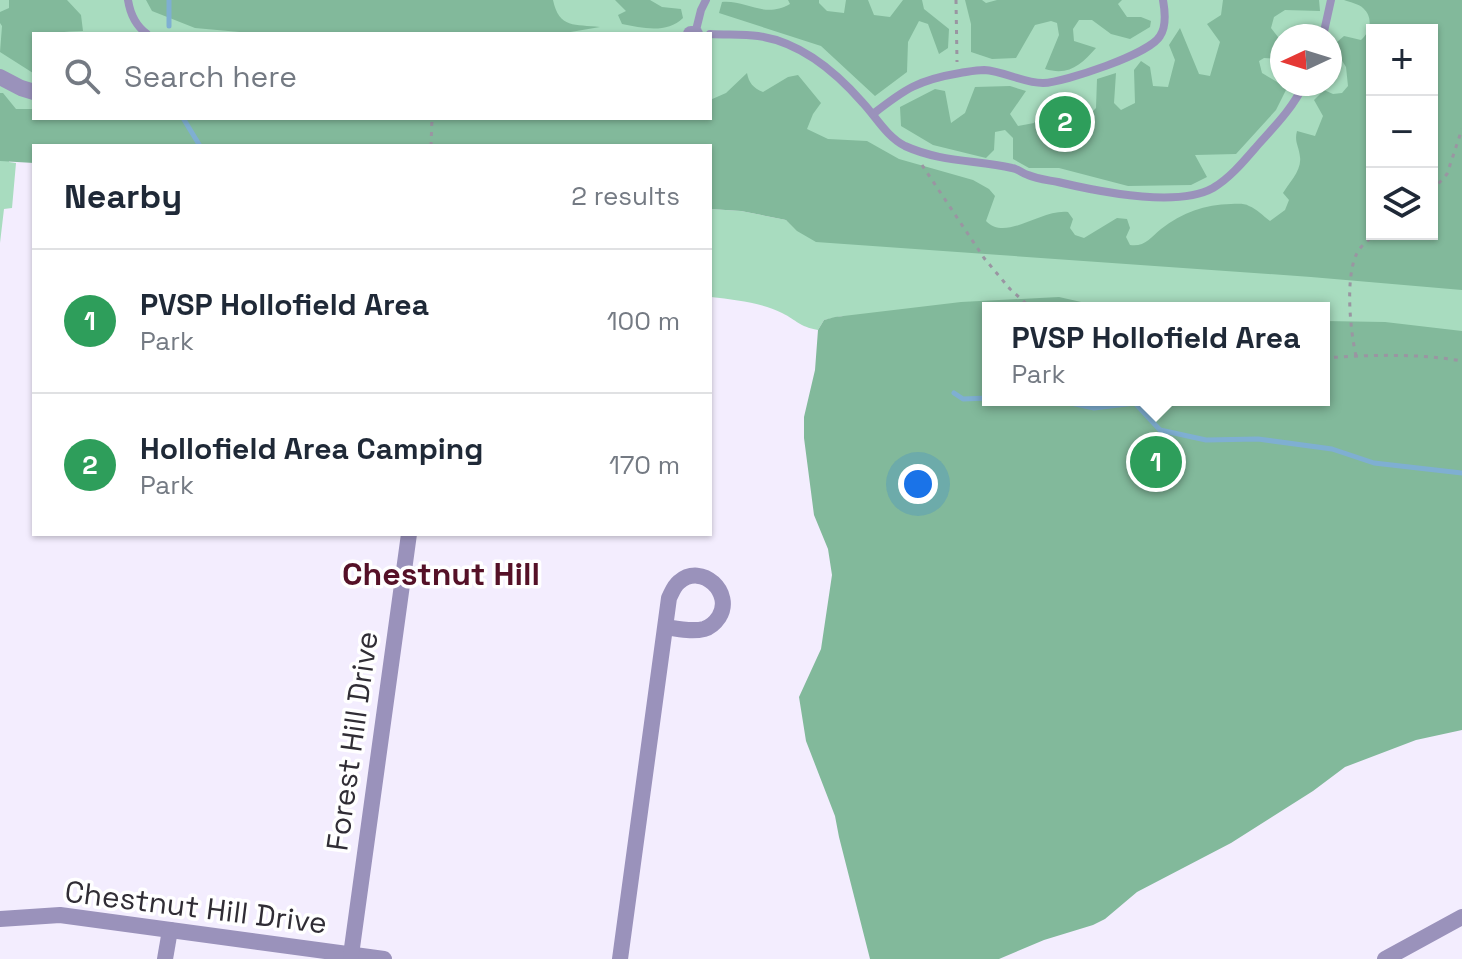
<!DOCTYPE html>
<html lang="en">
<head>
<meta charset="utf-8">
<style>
  body { margin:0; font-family:"Space Grotesk",sans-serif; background:#f2f2f3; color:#1f2937 }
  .controls { position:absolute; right:24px; top:24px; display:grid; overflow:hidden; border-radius:0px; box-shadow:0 2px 6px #0004 }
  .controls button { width:72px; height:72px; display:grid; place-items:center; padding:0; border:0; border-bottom:2px solid #e0e1e3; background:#fff; color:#1f2937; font:40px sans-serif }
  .compass { position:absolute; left:1270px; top:24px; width:72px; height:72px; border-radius:50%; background:#fff; box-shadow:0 2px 6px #0004; rotate:266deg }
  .you { position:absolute; left:918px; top:484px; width:28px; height:28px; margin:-20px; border:6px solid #fff; border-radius:50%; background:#1a73e8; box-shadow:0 0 0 12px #1a73e833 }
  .badge { display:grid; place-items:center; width:52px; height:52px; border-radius:50%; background:#d0426d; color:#fff; font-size:26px; font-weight:700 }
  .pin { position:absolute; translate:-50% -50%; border:4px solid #fff; box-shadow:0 2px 8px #0006 }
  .popup { position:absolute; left:982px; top:302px; width:348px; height:104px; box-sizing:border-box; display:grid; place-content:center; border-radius:0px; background:#fff; filter:drop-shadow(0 2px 6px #0005); font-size:26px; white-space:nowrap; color:#747a83 }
  .popup b { font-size:30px; color:#1f2937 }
  .popup::after { content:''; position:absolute; left:50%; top:100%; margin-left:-16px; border:16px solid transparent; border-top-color:#fff }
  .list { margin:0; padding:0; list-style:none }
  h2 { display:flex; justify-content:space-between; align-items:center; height:104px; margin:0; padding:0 32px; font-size:34px }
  h2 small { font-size:26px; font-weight:400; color:#747a83 }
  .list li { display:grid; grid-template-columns:52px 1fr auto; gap:24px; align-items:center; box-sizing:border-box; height:144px; padding:0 32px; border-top:2px solid #e0e1e3 }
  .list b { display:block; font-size:30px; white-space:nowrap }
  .list p { margin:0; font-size:26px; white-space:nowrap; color:#747a83 }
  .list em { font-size:26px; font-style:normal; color:#747a83 }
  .icon { flex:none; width:44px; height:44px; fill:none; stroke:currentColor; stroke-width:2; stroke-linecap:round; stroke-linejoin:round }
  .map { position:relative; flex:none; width:1462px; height:959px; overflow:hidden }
  .search { position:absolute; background:#fff; box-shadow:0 2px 6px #0004; left:32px; top:32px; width:680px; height:88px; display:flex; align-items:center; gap:20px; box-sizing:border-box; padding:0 28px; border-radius:0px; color:#747a83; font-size:30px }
  .panel { position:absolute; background:#fff; box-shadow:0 2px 6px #0004; left:32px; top:144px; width:680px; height:392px; border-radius:0px }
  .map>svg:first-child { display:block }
  .green { fill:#a8dcbf; fill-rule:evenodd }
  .forest { fill:#82b99b; fill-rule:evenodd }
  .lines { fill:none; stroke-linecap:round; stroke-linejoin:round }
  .stream { stroke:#7fafd2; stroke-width:5 }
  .path { stroke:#9a95a2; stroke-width:3; stroke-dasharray:4 6; stroke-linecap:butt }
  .lane { stroke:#9a92bb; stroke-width:8 }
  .street { stroke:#9a92bb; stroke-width:16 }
  .labels { text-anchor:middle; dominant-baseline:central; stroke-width:7; stroke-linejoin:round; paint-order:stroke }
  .street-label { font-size:30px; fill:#302d35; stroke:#fff }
  .neighbourhood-label { font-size:32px; font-weight:bold; fill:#551127; stroke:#fff }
</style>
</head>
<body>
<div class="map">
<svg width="1462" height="959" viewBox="0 0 1462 959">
  <rect width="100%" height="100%" fill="#f3edfe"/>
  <path class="green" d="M 0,0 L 1462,0 L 1462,682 L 842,316 L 824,320 L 818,330 C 798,326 798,321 782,313 C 760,302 735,300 711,297 L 710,209 L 741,211 L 786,220 L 797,231 L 710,146 L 225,146 L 14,119 L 9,162 L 16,163 L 12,208 L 4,209 L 0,243 ZM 1372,30 L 1432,30 L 1432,234 L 1372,234 ZM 34,34 L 710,34 L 710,118 L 34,118 ZM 1282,36 L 1330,36 L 1330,84 L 1282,84 ZM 988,308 L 1324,308 L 1324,400 L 988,400 Z"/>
  <g class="forest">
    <path d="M 9,0 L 67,0 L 81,15 L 83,31 C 65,31 51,34 34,34 L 33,73 L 0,52 L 2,26 L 0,23 L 0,12 L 9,8 Z"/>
    <path d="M 146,0 L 553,0 C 559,29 575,24 600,27 L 559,34 L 262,34 L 195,28 L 152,11 Z"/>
    <path d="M 615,0 L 650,0 L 662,7 L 681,9 L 683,18 C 667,34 642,28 622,24 L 618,15 L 626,11 Z"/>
    <path d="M 788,0 L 819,0 L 819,3 L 827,11 L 844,13 L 846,0 L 868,0 L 874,15 L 890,17 L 903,0 L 922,0 L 924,9 L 949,29 L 948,48 L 939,54 L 928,24 L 919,21 L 908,42 L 907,72 L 875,96 L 821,46 L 719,13 L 722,2 C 747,0 764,19 790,4 Z"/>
    <path d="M 965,0 L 982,0 L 986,3 L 997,0 L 1122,0 L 1118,4 L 1127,17 L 1141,17 L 1151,21 L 1150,27 L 1130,39 L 1111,34 L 1092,20 L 1079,20 L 1073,29 L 1074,41 L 1096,48 C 1081,65 1069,76 1045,69 L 1059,35 L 1057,23 L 1051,21 L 1035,25 L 1016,58 L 992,59 L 971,52 L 971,24 Z"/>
    <path d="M 1223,0 L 1319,0 L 1320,11 L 1285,10 L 1274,17 L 1271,28 L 1278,37 L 1282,38 L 1282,59 L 1264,58 L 1259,61 L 1262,73 L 1287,88 L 1276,110 L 1236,154 L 1195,155 L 1207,177 L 1191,185 L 1128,186 L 1059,168 L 1029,168 L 1013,159 L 1013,138 L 1005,130 L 995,132 L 994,150 L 986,158 L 933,145 L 901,126 L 900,107 L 935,89 L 945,91 L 951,123 L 965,113 L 975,87 L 1010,86 L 1026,91 L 1010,114 L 1018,126 L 1034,123 L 1051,95 L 1068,93 L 1055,126 L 1057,143 L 1063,142 L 1096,108 L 1097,79 L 1116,73 L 1114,103 L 1121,110 L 1135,103 L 1134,70 L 1141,61 L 1150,67 L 1153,86 L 1168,87 L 1175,60 L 1169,45 L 1180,28 L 1199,74 L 1210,76 L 1220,42 L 1207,24 L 1221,15 Z"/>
    <path d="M 1344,0 L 1462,0 L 1462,290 L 1311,277 L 816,242 L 797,231 L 786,220 L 741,211 L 710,209 L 710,146 L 34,146 L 34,163 L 0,161 L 0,93 L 3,93 L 16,109 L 34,109 L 34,118 L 710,118 L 710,100 L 726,93 L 747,73 C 749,83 753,88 763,92 L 788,77 L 798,75 L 821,103 L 813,114 L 807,129 L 828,139 L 867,141 L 899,159 L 973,180 L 989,189 L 995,196 L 986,221 C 1006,242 1040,209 1068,212 L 1073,219 L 1070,228 L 1075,235 L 1084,238 L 1117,218 L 1127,219 L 1130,228 L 1126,237 L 1130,245 C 1145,247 1150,238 1161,229 C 1182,213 1205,204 1231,204 C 1237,204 1244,203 1249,206 C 1257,209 1263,216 1270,221 L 1285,210 L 1289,200 L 1283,193 C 1289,183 1302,170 1300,157 C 1299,146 1294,142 1297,131 L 1315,136 L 1323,116 L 1314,100 L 1324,90 L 1333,94 L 1342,93 L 1348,86 L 1346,67 L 1336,51 L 1337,42 L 1344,36 L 1361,40 C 1370,32 1374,18 1363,8 C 1359,4 1349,2 1344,0 ZM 1372,30 L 1432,30 L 1432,234 L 1372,234 Z"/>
    <path d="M 1059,297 L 1099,306 L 1142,308 L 988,308 L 988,400 L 1324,400 L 1324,321 L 1385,322 L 1462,331 L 1462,730 L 1416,740 L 1345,767 L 1313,791 L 1231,843 L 1137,892 L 1105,919 L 1093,925 L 1044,940 L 999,959 L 870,959 L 839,837 L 835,816 L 806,741 L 799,697 L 821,649 L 832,575 L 828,549 L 814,515 L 804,438 L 804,417 L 815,370 L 818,330 L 824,320 L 835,317 L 961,302 Z"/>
  </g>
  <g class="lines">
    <g class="stream">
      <path d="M 169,26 L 169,0"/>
      <path d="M 183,118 L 200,146"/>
      <path d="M 954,393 L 963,399 L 988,398"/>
      <path d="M 1057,400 L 1094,408 L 1135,403 L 1160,430 L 1206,440 L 1258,439 L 1332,449 L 1374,463 L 1462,473"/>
    </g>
    <g class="path">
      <path d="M 956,0 L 957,62"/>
      <path d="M 431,146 L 432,118"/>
      <path d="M 922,165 L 984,258 L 1010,289 L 1031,308"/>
      <path d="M 1432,191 L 1447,174 L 1462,129"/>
      <path d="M 1356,356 C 1350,329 1345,277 1357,253 C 1361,245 1369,240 1375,234"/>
      <path d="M 1324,358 C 1370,355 1417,353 1462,361"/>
    </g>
    <g class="lane">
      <path d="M 128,0 C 130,13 136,26 147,34"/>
      <path d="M 698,34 L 695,34 L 701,10 L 706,0"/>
      <path d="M 710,34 C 726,35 743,34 758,36 C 801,42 836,72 863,103 C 876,117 887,137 905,146 C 940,162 976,160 1012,168 C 1018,169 1022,173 1028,175 C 1037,179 1048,180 1058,182 C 1096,191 1177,208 1213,188 C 1230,178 1244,161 1257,146 C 1274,127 1293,108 1304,84"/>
      <path d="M 1323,36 L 1331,0"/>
      <path d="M 873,114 C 905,89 918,80 960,73 C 967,72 976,70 984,70 C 1004,71 1023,83 1043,83 C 1065,82 1150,54 1160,36 C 1167,26 1165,11 1163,0"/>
    </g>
    <g class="street">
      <path d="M 691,34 L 695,34"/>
      <path d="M 0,77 L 21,88 L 34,92"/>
      <path d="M 0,919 L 60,915 L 384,959"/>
      <path d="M 351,955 L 409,534"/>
      <path d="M 165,959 L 170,930"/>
      <path d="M 620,959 L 669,598 C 672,592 674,586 679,582 C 702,562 734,593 719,617 C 715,623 711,627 704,629 C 692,632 678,629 666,627"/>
      <path d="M 1385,959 L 1462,917"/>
    </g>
  </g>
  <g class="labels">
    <g class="street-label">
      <text transform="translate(352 741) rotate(-82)">Forest Hill Drive</text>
      <text transform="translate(196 907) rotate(7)">Chestnut Hill Drive</text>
    </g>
    <g class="neighbourhood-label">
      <text x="441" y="574">Chestnut Hill</text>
    </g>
  </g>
</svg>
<div class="controls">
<button>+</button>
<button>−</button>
<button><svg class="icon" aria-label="layers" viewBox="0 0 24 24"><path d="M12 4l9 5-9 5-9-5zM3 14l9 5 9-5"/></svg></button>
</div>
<svg class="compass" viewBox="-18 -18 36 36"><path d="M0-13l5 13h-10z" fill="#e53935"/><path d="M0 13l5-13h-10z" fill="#747a83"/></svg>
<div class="you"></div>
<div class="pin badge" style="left:1156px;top:462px;background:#2e9e5b">1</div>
<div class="popup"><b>PVSP Hollofield Area</b>Park</div>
<div class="pin badge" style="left:1065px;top:122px;background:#2e9e5b">2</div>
<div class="search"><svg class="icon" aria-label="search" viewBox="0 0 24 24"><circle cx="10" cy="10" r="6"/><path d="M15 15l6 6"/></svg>Search here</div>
<section class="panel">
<h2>Nearby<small>2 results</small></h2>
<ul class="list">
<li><span class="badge" style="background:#2e9e5b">1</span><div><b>PVSP Hollofield Area</b><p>Park</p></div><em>100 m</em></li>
<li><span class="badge" style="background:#2e9e5b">2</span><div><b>Hollofield Area Camping</b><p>Park</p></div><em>170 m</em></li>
</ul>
</section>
</div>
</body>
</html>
